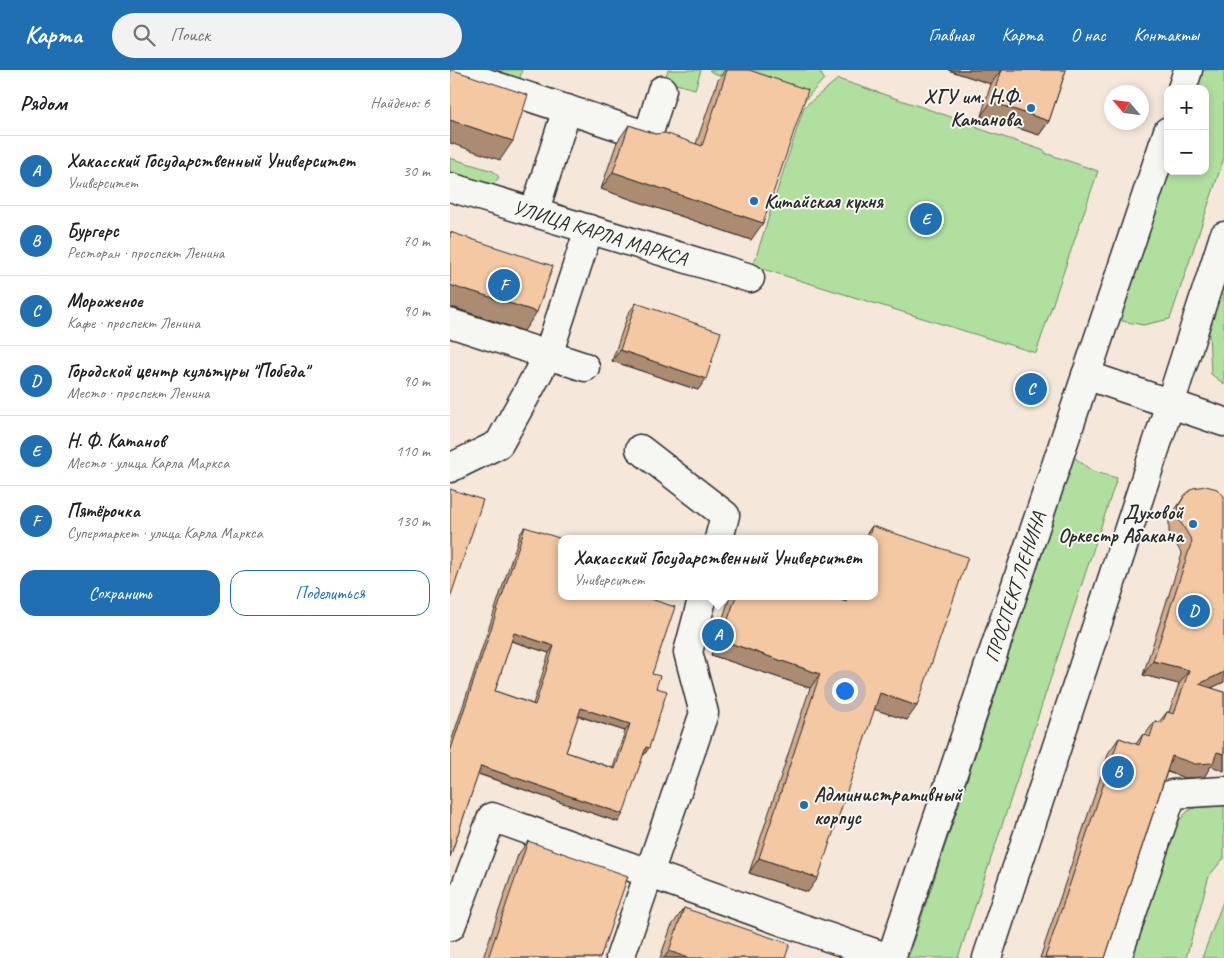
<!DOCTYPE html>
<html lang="ru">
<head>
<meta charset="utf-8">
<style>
  body { margin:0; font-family:Caveat,sans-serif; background:#f2f2f2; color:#202124 }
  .controls { position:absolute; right:15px; top:15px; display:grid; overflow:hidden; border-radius:10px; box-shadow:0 2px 8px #0003 }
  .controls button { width:45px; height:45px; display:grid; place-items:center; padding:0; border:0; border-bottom:1px solid #e0e0e0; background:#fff; color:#202124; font:25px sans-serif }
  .compass { position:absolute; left:654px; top:15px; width:45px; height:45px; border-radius:50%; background:#fff; box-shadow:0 2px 8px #0003; rotate:298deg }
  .you { position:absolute; left:394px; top:620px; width:18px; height:18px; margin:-12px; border:4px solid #fff; border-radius:50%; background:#1a73e8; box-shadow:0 0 0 8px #1a73e833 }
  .badge { display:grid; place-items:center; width:32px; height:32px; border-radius:50%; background:#1f6fb2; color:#fff; font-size:16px; font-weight:700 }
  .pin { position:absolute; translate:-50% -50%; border:2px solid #fff; box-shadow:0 1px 5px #0006 }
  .popup { position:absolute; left:108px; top:465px; width:320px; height:65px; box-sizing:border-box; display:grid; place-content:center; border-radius:10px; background:#fff; filter:drop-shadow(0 1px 4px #0005); font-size:16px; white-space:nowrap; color:#757577 }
  .popup b { font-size:19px; color:#202124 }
  .popup::after { content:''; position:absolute; left:50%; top:100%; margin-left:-10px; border:10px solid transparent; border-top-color:#fff }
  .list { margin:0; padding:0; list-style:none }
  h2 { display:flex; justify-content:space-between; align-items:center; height:65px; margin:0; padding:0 20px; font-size:21px }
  h2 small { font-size:16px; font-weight:400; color:#757577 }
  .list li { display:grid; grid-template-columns:32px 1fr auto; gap:15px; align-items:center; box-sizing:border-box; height:70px; padding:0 20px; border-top:1px solid #e0e0e0 }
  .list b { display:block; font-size:19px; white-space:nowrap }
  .list p { margin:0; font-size:16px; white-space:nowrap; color:#757577 }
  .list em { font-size:16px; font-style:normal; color:#757577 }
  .actions { display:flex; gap:10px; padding:15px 20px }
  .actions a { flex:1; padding:11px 0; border:1px solid #1f6fb2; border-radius:15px; text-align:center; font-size:18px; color:#1f6fb2 }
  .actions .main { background:#1f6fb2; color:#fff }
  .icon { flex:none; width:28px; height:28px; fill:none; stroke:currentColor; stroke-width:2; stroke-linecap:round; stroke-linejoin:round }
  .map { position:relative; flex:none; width:774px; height:888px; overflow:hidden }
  header { display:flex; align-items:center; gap:30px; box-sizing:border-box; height:70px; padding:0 25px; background:#1f6fb2; color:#fff }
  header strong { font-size:24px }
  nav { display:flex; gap:28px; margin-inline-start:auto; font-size:18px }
  .search { width:350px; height:45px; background:#f2f2f2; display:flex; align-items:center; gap:12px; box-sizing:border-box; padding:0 18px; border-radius:28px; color:#757577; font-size:19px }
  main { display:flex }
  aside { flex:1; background:#fff }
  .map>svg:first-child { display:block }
  .green { fill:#b0df9f; stroke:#6e8565 }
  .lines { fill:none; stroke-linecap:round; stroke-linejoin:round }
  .minor-casing { stroke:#2b2b2b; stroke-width:31 }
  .minor { stroke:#f6f6f2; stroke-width:28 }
  .wall { fill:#d2ac8c; stroke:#2b2b2b; fill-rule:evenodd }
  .shaded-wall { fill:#ab8c72; stroke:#2b2b2b }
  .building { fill:#f4c8a3; stroke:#2b2b2b; fill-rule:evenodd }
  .poi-dot { fill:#1f6fb2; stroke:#f6f6f2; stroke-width:2 }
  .labels { text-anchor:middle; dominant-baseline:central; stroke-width:4; stroke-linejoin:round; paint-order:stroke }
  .poi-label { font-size:20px; font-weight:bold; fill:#2b2b2b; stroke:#f6f6f2; text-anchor:end }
  .street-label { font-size:20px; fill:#2b2b2b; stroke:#f6f6f2 }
</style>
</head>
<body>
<header>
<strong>Карта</strong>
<div class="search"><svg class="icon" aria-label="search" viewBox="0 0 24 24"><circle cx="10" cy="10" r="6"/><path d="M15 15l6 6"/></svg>Поиск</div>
<nav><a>Главная</a><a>Карта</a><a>О нас</a><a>Контакты</a></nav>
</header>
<main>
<aside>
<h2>Рядом<small>Найдено: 6</small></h2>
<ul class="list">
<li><span class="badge">A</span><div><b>Хакасский Государственный Университет</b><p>Университет</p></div><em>30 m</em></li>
<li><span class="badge">B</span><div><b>Бургерс</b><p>Ресторан · проспект Ленина</p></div><em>70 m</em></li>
<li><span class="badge">C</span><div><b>Мороженое</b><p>Кафе · проспект Ленина</p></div><em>90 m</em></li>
<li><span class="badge">D</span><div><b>Городской центр культуры &quot;Победа&quot;</b><p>Место · проспект Ленина</p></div><em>90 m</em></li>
<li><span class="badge">E</span><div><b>Н. Ф. Катанов</b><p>Место · улица Карла Маркса</p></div><em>110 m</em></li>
<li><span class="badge">F</span><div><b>Пятёрочка</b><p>Супермаркет · улица Карла Маркса</p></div><em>130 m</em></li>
</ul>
<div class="actions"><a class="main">Сохранить</a><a>Поделиться</a></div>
</aside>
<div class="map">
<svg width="774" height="888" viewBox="0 0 774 888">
  <rect width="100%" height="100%" fill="#f5e8da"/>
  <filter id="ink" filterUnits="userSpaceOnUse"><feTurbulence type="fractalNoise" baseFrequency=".02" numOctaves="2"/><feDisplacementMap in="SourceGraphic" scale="10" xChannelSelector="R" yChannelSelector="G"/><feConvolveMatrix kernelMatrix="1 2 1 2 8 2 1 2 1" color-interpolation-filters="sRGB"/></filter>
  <g filter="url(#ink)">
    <g class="green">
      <path d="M 32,0 L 72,0 L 69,12 Z"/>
      <path d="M 218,0 L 251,0 L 245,19 L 214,11 Z"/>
      <path d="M 259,0 L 369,0 L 374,9 L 354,31 L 263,3 Z"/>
      <path d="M 750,0 L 774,0 L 774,88 L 720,249 L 693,255 L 672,251 L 674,225 L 718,101 L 755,101 L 755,19 L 744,19 Z"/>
      <path d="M 388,9 L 528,56 L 527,58 L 595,81 L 595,83 L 648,101 L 586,283 L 303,196 L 354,37 Z"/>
      <path d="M 0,88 L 43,101 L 49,107 L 42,116 L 0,104 Z"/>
      <path d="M 774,201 L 774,314 L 761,304 L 759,262 L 763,234 Z"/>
      <path d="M 624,387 L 642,401 L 667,408 L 508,888 L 458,888 Z"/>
      <path d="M 774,733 L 774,789 L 772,790 L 759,806 L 736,888 L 674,888 L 726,754 L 738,741 L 753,734 Z"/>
      <path d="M 774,829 L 774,888 L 752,888 Z"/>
    </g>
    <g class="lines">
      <defs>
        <g id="minor">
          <path d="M 0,1 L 198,66 L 212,20"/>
          <path d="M 732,19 L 738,0"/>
          <path d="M 0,117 L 300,208"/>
          <path d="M 84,143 L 117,39"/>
          <path d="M 0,253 L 135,297"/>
          <path d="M 636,305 L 774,352"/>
          <path d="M 190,379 L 275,445 L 269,469"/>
          <path d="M 0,398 L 49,374 L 98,285 L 139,159"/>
          <path d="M 1,856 L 42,747 L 334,852 L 439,888"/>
          <path d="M 170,888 L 254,643 L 238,582 L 253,526"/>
          <path d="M 441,888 L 718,61"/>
          <path d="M 537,888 L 720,334 L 774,166"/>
          <path d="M 667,888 L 722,724 L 774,721"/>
        </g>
      </defs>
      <use href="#minor" class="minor-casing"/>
      <use href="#minor" class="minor"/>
    </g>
    <g class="wall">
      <path d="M 275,0 L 299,0 L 301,170 L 151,119 L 167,72 L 179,55 L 205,64 L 246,74 L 268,10 Z"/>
      <path d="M 498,0 L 616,0 L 599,51 L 589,65 L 531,46 L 541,14 Z"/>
      <path d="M 186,233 L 248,320 L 162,291 L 178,244 Z"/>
      <path d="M 735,425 L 774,612 L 761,618 L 774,622 L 774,701 L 761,696 L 754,707 L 735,708 L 717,702 L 655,888 L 590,888 L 659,682 L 669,668 L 686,674 L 693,664 L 695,665 L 705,651 L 709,652 L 717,642 L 719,642 L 729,614 L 693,605 L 732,484 L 719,462 L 719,449 Z"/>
      <path d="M 422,456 L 457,650 L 424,639 L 358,822 L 299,803 L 360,618 L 261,585 L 280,526 L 381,526 L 392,530 L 393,526 L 424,526 L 424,469 L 413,469 Z"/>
      <path d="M 75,457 L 112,526 L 202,604 L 206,618 L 194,685 L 193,685 L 168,752 L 28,704 L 0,787 L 0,675 L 70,464 ZM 61,571 L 99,583 L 83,634 L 45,621 ZM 128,646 L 175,661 L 163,698 L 116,682 Z"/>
      <path d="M 78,771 L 150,888 L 33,888 L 68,785 Z"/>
      <path d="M 234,838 L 335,888 L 210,888 L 221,857 Z"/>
    </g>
    <g class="shaded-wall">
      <path d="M 498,0 L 551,0 L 541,14 Z"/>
      <path d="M 541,32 L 599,51 L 589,65 L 531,46 Z"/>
      <path d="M 0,50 L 63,71 L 50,90 L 0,73 Z"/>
      <path d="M 163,102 L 313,153 L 301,170 L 151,119 Z"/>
      <path d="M 0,215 L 18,220 L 87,242 L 74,261 L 5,238 L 0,238 Z"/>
      <path d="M 170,280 L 256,309 L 248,320 L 162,291 Z"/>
      <path d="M 64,563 L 104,576 L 99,583 L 59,570 Z"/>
      <path d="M 271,570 L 370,604 L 360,618 L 261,585 Z"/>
      <path d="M 703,591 L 739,600 L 729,614 L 693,605 Z"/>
      <path d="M 774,602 L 774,612 L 739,628 L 749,614 Z"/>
      <path d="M 430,623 L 467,636 L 457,650 L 420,638 Z"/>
      <path d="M 131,638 L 180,654 L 175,661 L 126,645 Z"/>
      <path d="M 196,677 L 199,678 L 194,685 L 191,684 Z"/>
      <path d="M 767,682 L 774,684 L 774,701 L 761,696 L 754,707 L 735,708 L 713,700 L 722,686 Z"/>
      <path d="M 31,696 L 173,744 L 168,752 L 26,703 Z"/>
      <path d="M 309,788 L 368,808 L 358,822 L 299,803 Z"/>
      <path d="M 219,881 L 239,888 L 214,888 Z"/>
    </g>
    <g class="building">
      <path d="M 0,0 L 3,0 L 78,25 L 63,71 L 0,50 Z"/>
      <path d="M 277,0 L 299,0 L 358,20 L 313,153 L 163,102 L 179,55 L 205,64 L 215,63 L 252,76 Z"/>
      <path d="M 551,0 L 616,0 L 599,51 L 541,32 Z"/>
      <path d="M 0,162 L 103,196 L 87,242 L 18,220 L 11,219 L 0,215 Z"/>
      <path d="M 186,233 L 271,262 L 256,309 L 170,280 Z"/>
      <path d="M 756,416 L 767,419 L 774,426 L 774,602 L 749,614 L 774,622 L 774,684 L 767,682 L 763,693 L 745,694 L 722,686 L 655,888 L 595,888 L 669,668 L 689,675 L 693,664 L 700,667 L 705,651 L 712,653 L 717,642 L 724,644 L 739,600 L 703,591 L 742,471 L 728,448 L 729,435 L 735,425 L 743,418 Z"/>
      <path d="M 0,419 L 33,430 L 0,528 Z"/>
      <path d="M 422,456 L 518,487 L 467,636 L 430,623 L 368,808 L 309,788 L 370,604 L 271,570 L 286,526 L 381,526 L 396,532 L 398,526 L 424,526 L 424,469 L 418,469 Z"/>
      <path d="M 75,457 L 112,469 L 112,526 L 192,526 L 225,537 L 202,604 L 210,606 L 206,618 L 217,621 L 199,678 L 196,677 L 173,744 L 31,696 L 0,787 L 0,682 ZM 64,563 L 104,576 L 85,635 L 45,621 ZM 131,638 L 180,654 L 165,699 L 116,682 Z"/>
      <path d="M 78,771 L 178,806 L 150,888 L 38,888 Z"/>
      <path d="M 234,838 L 340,874 L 335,888 L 239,888 L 219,881 Z"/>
    </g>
  </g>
  <g class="poi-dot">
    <circle cx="581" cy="38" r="5"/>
    <circle cx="304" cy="131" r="5"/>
    <circle cx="743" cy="454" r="5"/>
    <circle cx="354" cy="735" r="5"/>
  </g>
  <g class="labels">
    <g class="poi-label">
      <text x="571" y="26">ХГУ им. Н.Ф.<tspan x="571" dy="23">Катанова</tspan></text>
      <text x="314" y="131" text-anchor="start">Китайская кухня</text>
      <text x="733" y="442">Духовой<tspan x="733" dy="23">Оркестр Абакана</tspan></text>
      <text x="364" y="724" text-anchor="start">Административный<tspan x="364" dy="23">корпус</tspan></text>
    </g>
    <g class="street-label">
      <text transform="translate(150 163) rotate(17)">УЛИЦА КАРЛА МАРКСА</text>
      <text transform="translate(565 517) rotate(-72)">ПРОСПЕКТ ЛЕНИНА</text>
    </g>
  </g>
</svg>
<div class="controls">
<button>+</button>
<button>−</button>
</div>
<svg class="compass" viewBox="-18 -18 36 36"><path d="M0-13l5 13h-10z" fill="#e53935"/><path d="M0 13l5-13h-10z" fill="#757577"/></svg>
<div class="you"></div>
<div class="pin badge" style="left:268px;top:565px">A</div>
<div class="popup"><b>Хакасский Государственный Университет</b>Университет</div>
<div class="pin badge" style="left:668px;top:702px">B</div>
<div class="pin badge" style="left:581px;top:319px">C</div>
<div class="pin badge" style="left:744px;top:541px">D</div>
<div class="pin badge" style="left:476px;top:149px">E</div>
<div class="pin badge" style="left:54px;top:215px">F</div>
</div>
</main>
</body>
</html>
